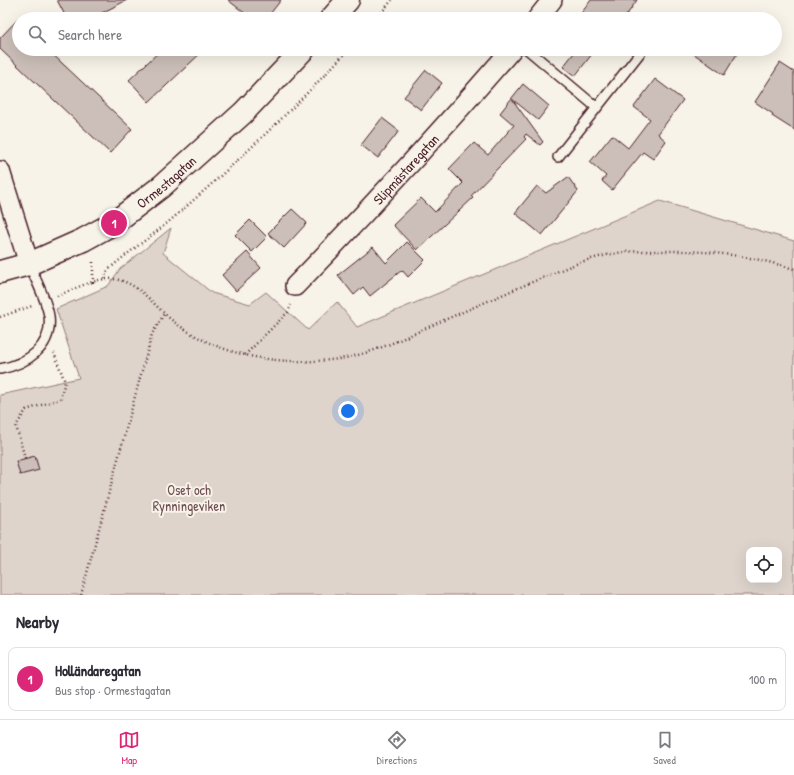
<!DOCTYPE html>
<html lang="en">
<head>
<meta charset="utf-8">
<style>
  body { margin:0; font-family:"Patrick Hand",sans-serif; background:#f7f7f7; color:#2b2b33 }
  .controls { position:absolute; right:12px; bottom:12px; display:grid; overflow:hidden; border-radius:8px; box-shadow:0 4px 16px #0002 }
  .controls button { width:36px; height:36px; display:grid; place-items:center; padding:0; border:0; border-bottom:1px solid #e1e1e2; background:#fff; color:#2b2b33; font:20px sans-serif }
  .you { position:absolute; left:348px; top:411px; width:14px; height:14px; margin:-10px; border:3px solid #fff; border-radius:50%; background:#1a73e8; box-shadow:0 0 0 6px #1a73e833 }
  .badge { display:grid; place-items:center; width:26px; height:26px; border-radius:50%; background:#db2777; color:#fff; font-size:13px; font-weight:700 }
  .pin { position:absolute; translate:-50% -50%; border:2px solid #fff; box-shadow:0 1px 4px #0006 }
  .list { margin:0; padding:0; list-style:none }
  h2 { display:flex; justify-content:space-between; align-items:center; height:52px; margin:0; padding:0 16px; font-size:17px }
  h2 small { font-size:13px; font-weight:400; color:#7c7c81 }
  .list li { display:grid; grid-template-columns:26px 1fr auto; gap:12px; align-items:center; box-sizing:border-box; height:64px; margin:0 8px 8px; padding:0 8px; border:1px solid #e1e1e2; border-radius:8px }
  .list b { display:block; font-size:15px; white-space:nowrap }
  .list p { margin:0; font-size:13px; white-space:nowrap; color:#7c7c81 }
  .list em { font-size:13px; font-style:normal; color:#7c7c81 }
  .icon { flex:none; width:22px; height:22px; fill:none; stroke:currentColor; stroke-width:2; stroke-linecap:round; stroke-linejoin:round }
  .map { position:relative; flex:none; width:794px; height:595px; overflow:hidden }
  .search { position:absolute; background:#fff; box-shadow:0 4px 16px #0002; left:12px; right:12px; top:12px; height:44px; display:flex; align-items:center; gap:10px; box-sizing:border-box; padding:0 14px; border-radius:22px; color:#7c7c81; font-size:15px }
  .sheet { height:124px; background:#fff }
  nav { display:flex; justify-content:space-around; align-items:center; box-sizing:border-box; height:56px; border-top:1px solid #e1e1e2; background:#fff; font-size:11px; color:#7c7c81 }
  nav a { display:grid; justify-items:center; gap:2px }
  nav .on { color:#db2777 }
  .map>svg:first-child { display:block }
  .green { fill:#ded4cc; stroke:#947a7c; fill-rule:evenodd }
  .building { fill:#ccbfb9; stroke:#4a1f2b }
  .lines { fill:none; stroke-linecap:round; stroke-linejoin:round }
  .lane-casing { stroke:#4a1f2b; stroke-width:12 }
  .street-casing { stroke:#4a1f2b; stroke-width:22 }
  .secondary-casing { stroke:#4a1f2b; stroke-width:25 }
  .path { stroke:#4a1f2b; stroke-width:2.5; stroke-dasharray:1 3; stroke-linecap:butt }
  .lane { stroke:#f7f3e8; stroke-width:9 }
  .street { stroke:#f7f3e8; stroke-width:19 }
  .secondary { stroke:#f7f3e8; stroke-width:22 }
  .labels { text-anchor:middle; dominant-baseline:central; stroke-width:4; stroke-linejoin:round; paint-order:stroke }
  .street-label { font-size:14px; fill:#4a1f2b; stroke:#f7f3e8 }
  .park-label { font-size:14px; fill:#6f4c53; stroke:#f7f3e8 }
</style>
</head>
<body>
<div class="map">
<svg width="794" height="595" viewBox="0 0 794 595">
  <rect width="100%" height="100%" fill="#f7f3e8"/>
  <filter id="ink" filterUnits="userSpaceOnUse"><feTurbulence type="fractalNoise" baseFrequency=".025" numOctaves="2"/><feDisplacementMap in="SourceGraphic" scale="8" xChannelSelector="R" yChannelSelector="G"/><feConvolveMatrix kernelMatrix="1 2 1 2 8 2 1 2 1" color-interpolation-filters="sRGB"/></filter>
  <g filter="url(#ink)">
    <path class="green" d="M 660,201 L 794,241 L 794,595 L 0,595 L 0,395 L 79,378 L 56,309 L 108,286 L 120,269 L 171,228 L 163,253 L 212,293 L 250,304 L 266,292 L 308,330 L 337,302 L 357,327 ZM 749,550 L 779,550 L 779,580 L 749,580 Z"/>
    <g class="building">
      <path d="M 57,0 L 127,0 L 90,19 L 67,19 Z"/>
      <path d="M 228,0 L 281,0 L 266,19 L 252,19 Z"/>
      <path d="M 591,0 L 637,0 L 624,19 L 577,19 Z"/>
      <path d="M 19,18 L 19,49 L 47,49 L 132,129 L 110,153 L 0,49 L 0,38 Z"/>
      <path d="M 162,49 L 205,49 L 149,102 L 129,80 Z"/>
      <path d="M 577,49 L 596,49 L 575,76 L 563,67 Z"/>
      <path d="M 687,49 L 740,49 L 724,75 Z"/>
      <path d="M 780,63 L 794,72 L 794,130 L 772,116 L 773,114 L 755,102 Z"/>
      <path d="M 426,70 L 442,83 L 421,110 L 404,97 Z"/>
      <path d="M 655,79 L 683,100 L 658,134 L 666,141 L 653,159 L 643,152 L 612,190 L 602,181 L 606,176 L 590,162 L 612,135 L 628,148 L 650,119 L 634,107 Z"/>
      <path d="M 523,84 L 549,106 L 538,120 L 512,99 L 543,142 L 540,145 L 526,134 L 524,137 L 526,139 L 471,196 L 473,198 L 417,250 L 393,225 L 421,198 L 435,212 L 463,183 L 449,169 L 474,143 L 488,155 L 514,125 L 500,113 Z"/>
      <path d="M 382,118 L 399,131 L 378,158 L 361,145 Z"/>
      <path d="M 568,177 L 578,191 L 542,235 L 515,213 L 537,186 L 546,193 Z"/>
      <path d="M 292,209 L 307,223 L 284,248 L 268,233 Z"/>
      <path d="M 250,220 L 267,237 L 252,252 L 235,235 Z"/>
      <path d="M 407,242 L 425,260 L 408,277 L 402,270 L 370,296 L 363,287 L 354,295 L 338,275 L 373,247 L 386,263 Z"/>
      <path d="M 247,252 L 261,268 L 236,291 L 222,275 Z"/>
      <path d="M 35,456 L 39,470 L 20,475 L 16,461 Z"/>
    </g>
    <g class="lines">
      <defs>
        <g id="lane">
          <path d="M 527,49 L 596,107"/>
          <path d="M 558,157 L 643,49"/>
          <path d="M 0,369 C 26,364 53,348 49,316 C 46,298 36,281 29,264"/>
        </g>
        <g id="street">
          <path d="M 537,19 L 552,0"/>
          <path d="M 0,171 L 29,264"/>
          <path id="s1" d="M 295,286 C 370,209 442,130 512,49"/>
        </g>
        <g id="secondary">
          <path d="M 331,19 L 348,0"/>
          <path id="s2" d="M 0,272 L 29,264 L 83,240 L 114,223 L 162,186 L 243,113 L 304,49"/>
        </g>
      </defs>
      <use href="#lane" class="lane-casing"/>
      <use href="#street" class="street-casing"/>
      <use href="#secondary" class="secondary-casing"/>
      <g class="path">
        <path d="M 376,19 L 392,0"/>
        <path d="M 104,279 L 108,270 C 128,252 151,237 172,219 C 233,166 294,109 349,49"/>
        <path d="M 93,283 L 93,259"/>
        <path d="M 57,296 C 72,290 97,277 113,279 C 138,281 155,307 173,321 C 218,356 275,365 330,360 C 369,357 407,336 442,321 C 477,306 512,290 547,276 C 565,268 584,260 603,256 C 621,251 639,251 658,251 C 705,250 749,255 794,269"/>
        <path d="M 0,317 L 32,306"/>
        <path d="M 245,355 L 288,312 L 291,305"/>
        <path d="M 25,458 L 16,426 L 26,410 L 60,399 L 65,382 L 54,353"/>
        <path d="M 81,595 L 152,334 L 164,314"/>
      </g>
      <use href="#lane" class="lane"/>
      <use href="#street" class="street"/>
      <use href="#secondary" class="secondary"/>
    </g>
  </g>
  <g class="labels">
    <g class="street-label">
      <text stroke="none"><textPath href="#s1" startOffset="161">Slipmästaregatan</textPath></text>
      <text stroke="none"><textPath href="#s2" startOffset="191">Ormestagatan</textPath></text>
    </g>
    <g class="park-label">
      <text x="189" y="489">Oset och<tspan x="189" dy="16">Rynningeviken</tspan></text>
    </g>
  </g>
</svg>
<div class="controls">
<button><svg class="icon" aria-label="locate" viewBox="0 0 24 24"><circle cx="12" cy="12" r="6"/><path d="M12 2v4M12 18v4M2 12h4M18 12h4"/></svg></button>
</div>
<div class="you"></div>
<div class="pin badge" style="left:114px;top:223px">1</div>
<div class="search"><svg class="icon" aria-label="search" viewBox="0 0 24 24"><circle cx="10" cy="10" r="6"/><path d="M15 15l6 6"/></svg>Search here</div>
</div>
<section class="sheet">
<h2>Nearby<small></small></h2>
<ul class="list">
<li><span class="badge">1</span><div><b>Holländaregatan</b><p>Bus stop · Ormestagatan</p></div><em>100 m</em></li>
</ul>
</section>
<nav>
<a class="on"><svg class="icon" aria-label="map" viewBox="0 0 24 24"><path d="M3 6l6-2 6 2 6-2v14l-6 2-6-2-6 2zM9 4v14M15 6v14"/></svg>Map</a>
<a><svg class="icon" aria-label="directions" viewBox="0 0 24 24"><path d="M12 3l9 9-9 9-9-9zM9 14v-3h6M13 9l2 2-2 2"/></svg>Directions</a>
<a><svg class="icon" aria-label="saved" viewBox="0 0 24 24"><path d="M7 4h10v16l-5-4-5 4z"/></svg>Saved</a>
</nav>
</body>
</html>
